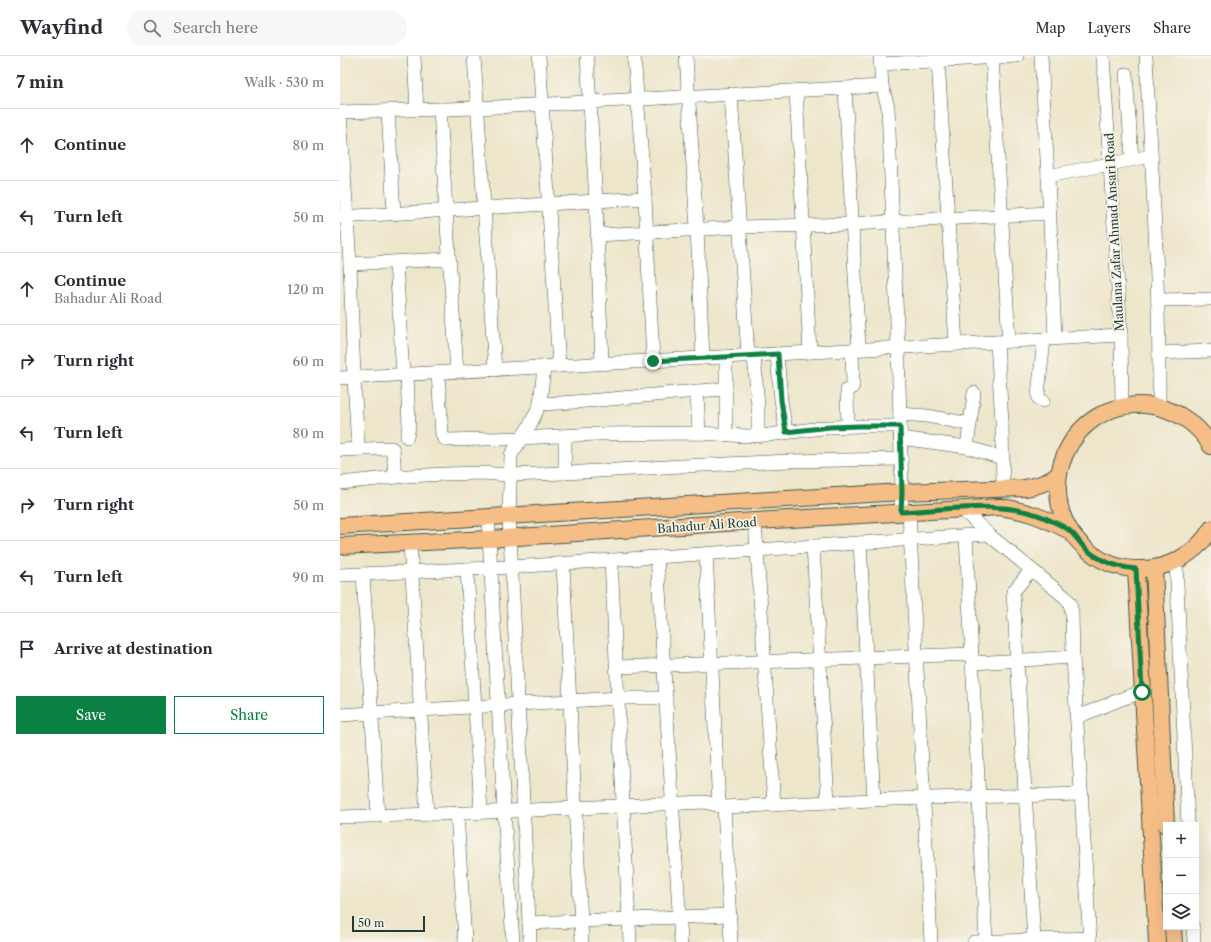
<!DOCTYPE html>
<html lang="en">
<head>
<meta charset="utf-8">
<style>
  body { margin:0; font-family:"Libre Caslon Text",serif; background:#f7f7f7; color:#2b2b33 }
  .controls { position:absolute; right:12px; bottom:12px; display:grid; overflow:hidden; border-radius:0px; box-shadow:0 4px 16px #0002 }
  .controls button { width:36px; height:36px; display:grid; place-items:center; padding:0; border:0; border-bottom:1px solid #e1e1e2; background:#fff; color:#2b2b33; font:20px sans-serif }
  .scale { position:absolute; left:12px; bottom:10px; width:73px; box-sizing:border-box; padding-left:4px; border:2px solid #1f3d34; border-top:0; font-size:11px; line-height:14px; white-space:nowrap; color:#1f3d34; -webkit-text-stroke:3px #f7f3e8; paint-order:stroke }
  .stop { position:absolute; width:12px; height:12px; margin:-9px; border:3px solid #0b8043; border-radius:50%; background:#fff }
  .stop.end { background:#0b8043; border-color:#fff; box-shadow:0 1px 4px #0008 }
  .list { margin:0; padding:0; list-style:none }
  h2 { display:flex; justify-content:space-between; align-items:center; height:52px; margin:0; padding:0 16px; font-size:17px }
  h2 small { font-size:13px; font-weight:400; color:#7c7c81 }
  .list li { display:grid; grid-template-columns:26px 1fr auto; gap:12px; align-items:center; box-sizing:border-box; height:72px; padding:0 16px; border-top:1px solid #e1e1e2 }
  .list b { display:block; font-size:15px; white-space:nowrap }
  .list p { margin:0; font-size:13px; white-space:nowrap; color:#7c7c81 }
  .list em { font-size:13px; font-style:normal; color:#7c7c81 }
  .actions { display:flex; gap:8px; padding:12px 16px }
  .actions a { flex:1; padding:9px 0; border:1px solid #0b8043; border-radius:0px; text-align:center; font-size:14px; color:#0b8043 }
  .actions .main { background:#0b8043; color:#fff }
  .icon { flex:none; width:22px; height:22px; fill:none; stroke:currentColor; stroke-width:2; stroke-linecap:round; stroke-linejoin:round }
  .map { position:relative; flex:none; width:871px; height:886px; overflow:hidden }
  header { display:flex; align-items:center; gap:24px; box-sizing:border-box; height:56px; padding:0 20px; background:#fff; border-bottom:1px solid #e1e1e2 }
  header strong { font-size:19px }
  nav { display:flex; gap:22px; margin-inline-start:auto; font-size:14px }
  .search { width:280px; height:36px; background:#f7f7f7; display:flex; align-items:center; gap:10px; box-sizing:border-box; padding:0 14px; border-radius:22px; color:#7c7c81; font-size:15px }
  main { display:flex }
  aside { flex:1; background:#fff }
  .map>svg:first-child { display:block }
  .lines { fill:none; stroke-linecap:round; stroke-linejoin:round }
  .minor-casing { stroke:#3e564b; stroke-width:14 }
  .major-casing { stroke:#3e564b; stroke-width:18 }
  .minor { stroke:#fff; stroke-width:13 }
  .major { stroke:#f6be87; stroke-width:16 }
  .route { stroke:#0b8043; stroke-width:5 }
  .labels { text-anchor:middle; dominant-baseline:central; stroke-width:3.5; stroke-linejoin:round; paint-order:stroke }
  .street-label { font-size:12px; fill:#1f3d34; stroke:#f7f3e8 }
</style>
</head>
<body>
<header>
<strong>Wayfind</strong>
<div class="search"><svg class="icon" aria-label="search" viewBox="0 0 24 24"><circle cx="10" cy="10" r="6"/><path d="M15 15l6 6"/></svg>Search here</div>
<nav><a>Map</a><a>Layers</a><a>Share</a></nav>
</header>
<main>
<aside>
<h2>7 min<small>Walk · 530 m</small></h2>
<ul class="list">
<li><svg class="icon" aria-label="ahead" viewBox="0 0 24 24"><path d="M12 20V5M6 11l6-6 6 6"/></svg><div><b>Continue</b></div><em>80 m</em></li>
<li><svg class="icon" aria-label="left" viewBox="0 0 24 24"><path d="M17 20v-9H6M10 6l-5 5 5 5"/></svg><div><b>Turn left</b></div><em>50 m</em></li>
<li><svg class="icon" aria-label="ahead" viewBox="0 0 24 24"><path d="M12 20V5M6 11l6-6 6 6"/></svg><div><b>Continue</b><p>Bahadur Ali Road</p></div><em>120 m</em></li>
<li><svg class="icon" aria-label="right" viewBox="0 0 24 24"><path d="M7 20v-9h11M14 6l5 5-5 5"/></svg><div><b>Turn right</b></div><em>60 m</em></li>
<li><svg class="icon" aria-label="left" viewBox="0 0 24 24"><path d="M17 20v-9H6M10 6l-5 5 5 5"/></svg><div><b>Turn left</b></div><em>80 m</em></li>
<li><svg class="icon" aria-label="right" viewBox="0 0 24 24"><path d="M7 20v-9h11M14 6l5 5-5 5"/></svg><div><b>Turn right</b></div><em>50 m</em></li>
<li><svg class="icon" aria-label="left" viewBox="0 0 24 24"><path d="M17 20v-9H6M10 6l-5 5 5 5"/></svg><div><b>Turn left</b></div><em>90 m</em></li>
<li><svg class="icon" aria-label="arrive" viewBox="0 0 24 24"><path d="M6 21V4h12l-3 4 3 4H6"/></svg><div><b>Arrive at destination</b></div></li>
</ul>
<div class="actions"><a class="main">Save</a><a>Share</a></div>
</aside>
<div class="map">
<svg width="871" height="886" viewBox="0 0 871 886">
  <rect width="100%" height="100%" fill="#f7f3e8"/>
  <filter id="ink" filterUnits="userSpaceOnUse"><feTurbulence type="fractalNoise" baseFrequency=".025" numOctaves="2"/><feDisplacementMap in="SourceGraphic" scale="8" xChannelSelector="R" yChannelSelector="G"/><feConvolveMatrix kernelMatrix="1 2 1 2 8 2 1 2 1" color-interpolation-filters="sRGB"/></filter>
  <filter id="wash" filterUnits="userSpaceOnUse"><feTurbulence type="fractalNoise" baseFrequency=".012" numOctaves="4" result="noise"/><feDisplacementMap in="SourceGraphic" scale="16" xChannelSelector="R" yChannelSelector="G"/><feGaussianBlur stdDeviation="0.9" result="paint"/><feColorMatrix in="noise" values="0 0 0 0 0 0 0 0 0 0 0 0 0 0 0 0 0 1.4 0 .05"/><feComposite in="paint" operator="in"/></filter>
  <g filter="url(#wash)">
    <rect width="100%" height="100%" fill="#eee6cb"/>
  </g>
  <g filter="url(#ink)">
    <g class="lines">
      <defs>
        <g id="minor">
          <path d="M 74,0 L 77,54"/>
          <path d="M 134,0 L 155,314"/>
          <path d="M 199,0 L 219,310"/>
          <path d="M 247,0 L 256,145 L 262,308"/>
          <path d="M 294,0 L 305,142 L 313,305"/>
          <path d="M 346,0 L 357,173 L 363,302"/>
          <path d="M 540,0 L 542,30 L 548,51 L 558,291 L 562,436 L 561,456"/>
          <path d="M 652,0 L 669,285"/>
          <path d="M 701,0 L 708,120 L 715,282"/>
          <path d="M 763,0 L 781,279 L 782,351"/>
          <path d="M 806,0 C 812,117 820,234 819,351"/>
          <path d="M 598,5 L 616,288"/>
          <path d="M 541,8 L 677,0"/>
          <path d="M 786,18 L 792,103"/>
          <path d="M 505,32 L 519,293"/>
          <path d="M 456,35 L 470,296"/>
          <path d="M 391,38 L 408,300"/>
          <path d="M 100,53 L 106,154 L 117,316"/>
          <path d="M 48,55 L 54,158"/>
          <path d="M 708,120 L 811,100"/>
          <path d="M 0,161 L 305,142"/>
          <path d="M 258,179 L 400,171 L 513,168 L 709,157"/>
          <path d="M 56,206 L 63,319"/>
          <path d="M 10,208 L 109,203"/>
          <path d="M 818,244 L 871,243"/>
          <path d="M 657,286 L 662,366 L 663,433"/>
          <path d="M 819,297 L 871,295"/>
          <path d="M 437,298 L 441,344 L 446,376"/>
          <path d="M 414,299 L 418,351 L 418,379"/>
          <path d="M 98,317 L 102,379 L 104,382 L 107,384 L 181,382 L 257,378 L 359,377 L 407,380 L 428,379 L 490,371 L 520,370 L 560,370"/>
          <path d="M 67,319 L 69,370 L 67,381"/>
          <path d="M 0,322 L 781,279"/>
          <path d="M 357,335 L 359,377"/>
          <path d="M 703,345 L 699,343 L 698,339 L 704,283"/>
          <path d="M 200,348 C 262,345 324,337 386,333"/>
          <path d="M 560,358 L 587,360 L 630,368"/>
          <path d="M 508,370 L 507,336 L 507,334 L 512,332 L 513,329 L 512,294"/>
          <path d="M 386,378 L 386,301"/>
          <path d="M 225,380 L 225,417"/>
          <path d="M 560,382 L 627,391 L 662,402"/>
          <path d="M 627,391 L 634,337"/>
          <path d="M 18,393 L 14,322 L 10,208 L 0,56 L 137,52 L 542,30"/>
          <path d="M 0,394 L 51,392 L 53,393 L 55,421"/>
          <path d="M 0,427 L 67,420 L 106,418 L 141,417 L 170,419 L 225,417 L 342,410 L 449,405 L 561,403"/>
          <path d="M 621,452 L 648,478 L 725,541 L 730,547 L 732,558 L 733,601 L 750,886"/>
          <path d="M 569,456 L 591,886"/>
          <path d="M 148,461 L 164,755 L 173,886"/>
          <path d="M 415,465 L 434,749"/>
          <path d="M 626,480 L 646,886"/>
          <path d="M 70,487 L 87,758"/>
          <path d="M 520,487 L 534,744"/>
          <path d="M 473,490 L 488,746"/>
          <path d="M 366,498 L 379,750"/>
          <path d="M 317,501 L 341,886"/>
          <path d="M 271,504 L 290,886"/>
          <path d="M 836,505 L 848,769"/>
          <path d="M 223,508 L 242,886"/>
          <path d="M 127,513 L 141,756"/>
          <path d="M 691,514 L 673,536 L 694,884"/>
          <path d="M 23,518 L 38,760"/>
          <path d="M 0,519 L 172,511 L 648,478"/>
          <path d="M 633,607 L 733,601"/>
          <path d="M 277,611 L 632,598"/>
          <path d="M 0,659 L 279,642 L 326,642"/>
          <path d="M 737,661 L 784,642 L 802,636"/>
          <path d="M 384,751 L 391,886"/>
          <path d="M 117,757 L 125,886"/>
          <path d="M 0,761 L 128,757 L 365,746 L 384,751 L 553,743 L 742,738"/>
          <path d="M 189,867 L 390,859"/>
          <path d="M 853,871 L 854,886"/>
          <path d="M 190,886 L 169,460 L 171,399 L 190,369 L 200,348 L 204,311"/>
          <path d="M 634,886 L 750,882"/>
        </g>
        <g id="major">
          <path d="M 871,390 C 859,369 837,354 813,350 C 729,337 683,444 750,496 C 764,507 781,513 798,513 C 827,514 857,498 871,473"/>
          <path d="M 0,470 L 562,436 L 685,432 C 698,430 707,427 718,419"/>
          <path d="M 0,490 L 149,483 L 415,465 L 660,451 C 689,455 704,462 730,475"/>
          <path d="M 814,512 L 826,769"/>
          <path d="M 796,513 L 817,886"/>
          <path d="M 833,871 L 834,886"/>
        </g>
      </defs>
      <use href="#minor" class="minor-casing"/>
      <use href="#major" class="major-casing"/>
      <use href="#minor" class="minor"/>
      <use href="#major" class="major"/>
    </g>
  </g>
  <g class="lines" filter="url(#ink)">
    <path class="route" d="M 313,305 L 438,298 L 441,344 L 446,376 L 490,371 L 520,370 L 560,370 L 562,436 L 561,456 C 605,454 662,444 703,461 C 709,464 725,470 730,475 C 735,479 739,486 744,491 C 758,505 776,511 796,513 L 802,636"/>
  </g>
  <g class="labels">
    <g class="street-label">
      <text transform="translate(774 176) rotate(-93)">Maulana Zafar Ahmad Ansari Road</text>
      <text transform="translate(367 469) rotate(-4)">Bahadur Ali Road</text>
    </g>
  </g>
</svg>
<div class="controls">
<button>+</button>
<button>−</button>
<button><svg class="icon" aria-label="layers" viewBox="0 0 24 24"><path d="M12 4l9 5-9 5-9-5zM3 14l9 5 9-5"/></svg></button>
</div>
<div class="scale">50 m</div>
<div class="stop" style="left:802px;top:636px"></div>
<div class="stop end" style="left:313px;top:305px"></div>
</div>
</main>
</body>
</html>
